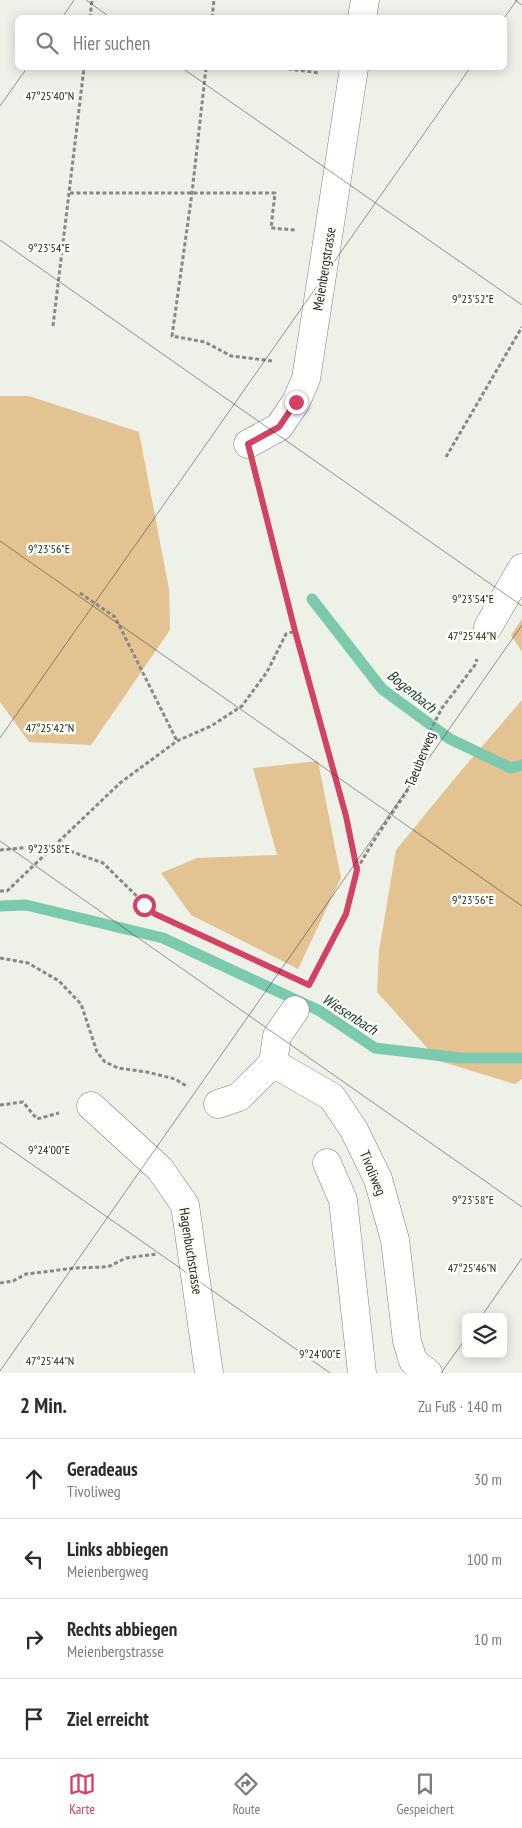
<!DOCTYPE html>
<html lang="de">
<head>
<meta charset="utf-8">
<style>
  body { margin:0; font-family:"PT Sans Narrow",sans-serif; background:#f7f7f7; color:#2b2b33 }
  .controls { position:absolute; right:15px; bottom:15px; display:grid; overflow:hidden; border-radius:8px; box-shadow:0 2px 12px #0003 }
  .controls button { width:45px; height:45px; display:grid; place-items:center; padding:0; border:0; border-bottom:1px solid #e1e1e2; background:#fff; color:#2b2b33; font:25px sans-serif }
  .stop { position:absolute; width:15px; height:15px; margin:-11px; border:4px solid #d14263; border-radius:50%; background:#fff }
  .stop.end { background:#d14263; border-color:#fff; box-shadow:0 1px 5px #0008 }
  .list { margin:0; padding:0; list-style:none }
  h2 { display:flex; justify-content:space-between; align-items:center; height:65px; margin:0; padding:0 20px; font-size:21px }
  h2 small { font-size:16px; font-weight:400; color:#7c7c81 }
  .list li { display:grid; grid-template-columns:32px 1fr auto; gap:15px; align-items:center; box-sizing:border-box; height:80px; padding:0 20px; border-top:1px solid #e1e1e2 }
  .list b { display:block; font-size:19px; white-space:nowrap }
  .list p { margin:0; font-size:16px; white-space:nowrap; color:#7c7c81 }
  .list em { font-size:16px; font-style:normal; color:#7c7c81 }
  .icon { flex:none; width:28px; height:28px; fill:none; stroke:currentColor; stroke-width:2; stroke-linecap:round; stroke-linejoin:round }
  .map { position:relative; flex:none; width:522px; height:1373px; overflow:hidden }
  .search { position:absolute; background:#fff; box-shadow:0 2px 12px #0003; left:15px; right:15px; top:15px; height:55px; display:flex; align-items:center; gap:12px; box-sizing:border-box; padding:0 18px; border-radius:8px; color:#7c7c81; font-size:19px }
  .sheet { height:385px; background:#fff }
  nav { display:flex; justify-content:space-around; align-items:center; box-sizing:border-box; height:70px; border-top:1px solid #e1e1e2; background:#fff; font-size:14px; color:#7c7c81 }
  nav a { display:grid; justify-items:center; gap:2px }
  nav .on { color:#d14263 }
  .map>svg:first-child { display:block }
  .green { fill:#e3c392 }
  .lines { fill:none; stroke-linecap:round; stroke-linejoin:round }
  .stream { stroke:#7ccaae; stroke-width:11 }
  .minor-casing { stroke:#7c8078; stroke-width:29 }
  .path { stroke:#878983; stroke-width:3; stroke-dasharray:4 2.5; stroke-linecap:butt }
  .minor { stroke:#fff; stroke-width:28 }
  .route { stroke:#d14263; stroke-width:6 }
  .ticks { fill:none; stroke:#1f201d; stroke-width:1; stroke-opacity:0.45 }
  .labels { text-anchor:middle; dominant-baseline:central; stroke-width:5; stroke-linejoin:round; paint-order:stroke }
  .street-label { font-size:14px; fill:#1f201d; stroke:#fbfff6 }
  .water-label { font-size:15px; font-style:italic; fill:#13372c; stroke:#fbfff6 }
  .ticks-label { font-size:12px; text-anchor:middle; fill:#1f201d; stroke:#fbfff6; stroke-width:5; stroke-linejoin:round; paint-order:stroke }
</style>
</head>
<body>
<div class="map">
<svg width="522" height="1373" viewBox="0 0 522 1373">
  <rect width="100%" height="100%" fill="#eef1e8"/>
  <g class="green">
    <path d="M 0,396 L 29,396 L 139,432 L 169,589 L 170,630 L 91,745 L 29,742 L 0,702 Z"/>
    <path d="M 522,619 L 522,652 L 511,635 Z"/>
    <path d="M 522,700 L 522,1079 L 515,1084 L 439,1061 L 377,992 L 379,951 L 396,850 L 460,772 Z"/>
    <path d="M 318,761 L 341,878 L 298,969 L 191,915 L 161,873 L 197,858 L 277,855 L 253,768 Z"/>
  </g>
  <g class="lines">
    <g class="stream">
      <path d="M 312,599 L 382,689 L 450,739 L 511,768 L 522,765"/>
      <path d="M 0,906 L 26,905 L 163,938 L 320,1011 L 375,1048 L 460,1058 L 522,1058"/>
    </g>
    <defs>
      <g id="minor">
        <path d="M 362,18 L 365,0"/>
        <path d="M 248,444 L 279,427 L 296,402 L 306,379 L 354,68"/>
        <path d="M 488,627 L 522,568"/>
        <path d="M 295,1010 L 277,1036 L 273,1063 L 332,1097 L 354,1130 L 378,1179 L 395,1240 L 407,1341 L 413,1361 L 428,1373"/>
        <path d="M 218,1104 L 239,1097 L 273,1063"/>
        <path d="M 91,1106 L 160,1169 L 185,1205 L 209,1373"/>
        <path d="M 327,1163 L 343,1200 L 362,1373"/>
      </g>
    </defs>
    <use href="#minor" class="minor-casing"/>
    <g class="path">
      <path d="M 90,18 L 92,0"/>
      <path d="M 212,18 L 214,0"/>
      <path d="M 206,68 L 192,193 L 172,336 L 205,342 L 231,356 L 273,361"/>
      <path d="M 289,68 L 289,69 L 320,73"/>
      <path d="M 70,193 L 275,193 L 271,228 L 295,230"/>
      <path d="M 53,326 L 84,68"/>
      <path d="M 446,457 L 522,327"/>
      <path d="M 256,477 L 295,631 L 346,816 L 357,870 L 346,915 L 312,980"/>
      <path d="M 80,593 L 115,617 L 177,741"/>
      <path d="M 0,850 L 53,845 L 103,863 L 155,914 L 287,975"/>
      <path d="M 357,869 L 373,842 L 407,791 L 428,735 L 442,708 L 475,665 L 477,659"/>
      <path d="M 0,891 L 7,891 L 120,783 L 177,741 L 211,726 L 242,706 L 267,672 L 286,634 L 295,631"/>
      <path d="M 0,958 L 28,963 L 59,981 L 81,1004 L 97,1052 L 105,1062 L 118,1068 L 147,1072 L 175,1079 L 188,1087"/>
      <path d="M 0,1105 L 23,1102 L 37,1119 L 59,1113"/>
      <path d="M 0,1283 L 13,1281 L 26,1274 L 76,1268 L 103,1267 L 110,1266 L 126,1258 L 157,1254"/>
    </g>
    <use href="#minor" class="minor"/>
  </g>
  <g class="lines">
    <path class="route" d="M 144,905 L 155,914 L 309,985 L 346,914 L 357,870 L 346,816 L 295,631 L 248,444 L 279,427 L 296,402"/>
  </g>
  <path class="ticks" d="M 86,0 L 111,18M 515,0 L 522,5M 62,18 L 74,0M 504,18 L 517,0M 182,68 L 522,305M 0,106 L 27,68M 0,240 L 522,606M 0,541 L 522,906M 0,738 L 470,68M 0,841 L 522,1207M 0,1142 L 330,1373M 481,1317 L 522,1258M 0,1371 L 522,625M 441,1373 L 466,1338"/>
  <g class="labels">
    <g class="street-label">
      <text transform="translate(324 269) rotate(-81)">Meienbergstrasse</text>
      <text transform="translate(420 759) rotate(-68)">Taeuberweg</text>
      <text transform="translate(373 1173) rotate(68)">Tivoliweg</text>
      <text transform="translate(191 1251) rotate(81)">Hagenbuchstrasse</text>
    </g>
    <g class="water-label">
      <text transform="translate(412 691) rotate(39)">Bogenbach</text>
      <text transform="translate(350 1014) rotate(33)">Wiesenbach</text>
    </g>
  </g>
  <g class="ticks-label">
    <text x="50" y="100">47°25'40"N</text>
    <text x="49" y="252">9°23'54"E</text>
    <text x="473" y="303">9°23'52"E</text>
    <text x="49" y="553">9°23'56"E</text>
    <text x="473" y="603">9°23'54"E</text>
    <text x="472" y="640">47°25'44"N</text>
    <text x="50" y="732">47°25'42"N</text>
    <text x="49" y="853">9°23'58"E</text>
    <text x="473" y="904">9°23'56"E</text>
    <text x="49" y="1154">9°24'00"E</text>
    <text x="473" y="1204">9°23'58"E</text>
    <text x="472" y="1272">47°25'46"N</text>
    <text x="320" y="1358">9°24'00"E</text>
    <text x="50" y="1365">47°25'44"N</text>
  </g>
</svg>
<div class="controls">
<button><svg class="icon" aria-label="layers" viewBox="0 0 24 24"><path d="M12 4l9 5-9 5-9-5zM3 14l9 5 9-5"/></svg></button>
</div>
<div class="stop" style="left:144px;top:905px"></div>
<div class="stop end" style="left:296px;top:402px"></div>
<div class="search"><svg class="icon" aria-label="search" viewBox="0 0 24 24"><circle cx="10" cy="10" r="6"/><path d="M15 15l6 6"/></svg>Hier suchen</div>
</div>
<section class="sheet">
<h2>2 Min.<small>Zu Fuß · 140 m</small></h2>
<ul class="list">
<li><svg class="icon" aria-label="ahead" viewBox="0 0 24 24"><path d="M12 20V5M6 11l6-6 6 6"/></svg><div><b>Geradeaus</b><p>Tivoliweg</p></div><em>30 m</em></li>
<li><svg class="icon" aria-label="left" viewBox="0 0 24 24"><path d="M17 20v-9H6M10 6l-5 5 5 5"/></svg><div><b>Links abbiegen</b><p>Meienbergweg</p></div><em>100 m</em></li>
<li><svg class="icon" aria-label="right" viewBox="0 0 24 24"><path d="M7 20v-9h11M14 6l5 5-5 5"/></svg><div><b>Rechts abbiegen</b><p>Meienbergstrasse</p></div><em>10 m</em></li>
<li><svg class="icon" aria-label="arrive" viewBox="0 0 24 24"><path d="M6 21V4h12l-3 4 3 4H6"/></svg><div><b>Ziel erreicht</b></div></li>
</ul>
</section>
<nav>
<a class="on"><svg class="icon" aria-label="map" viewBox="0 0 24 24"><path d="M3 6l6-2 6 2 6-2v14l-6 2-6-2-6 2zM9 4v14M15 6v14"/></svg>Karte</a>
<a><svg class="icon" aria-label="directions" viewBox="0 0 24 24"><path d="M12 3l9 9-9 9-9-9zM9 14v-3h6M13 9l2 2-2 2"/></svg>Route</a>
<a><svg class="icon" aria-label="saved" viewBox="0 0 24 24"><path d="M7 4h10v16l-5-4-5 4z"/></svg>Gespeichert</a>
</nav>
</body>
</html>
